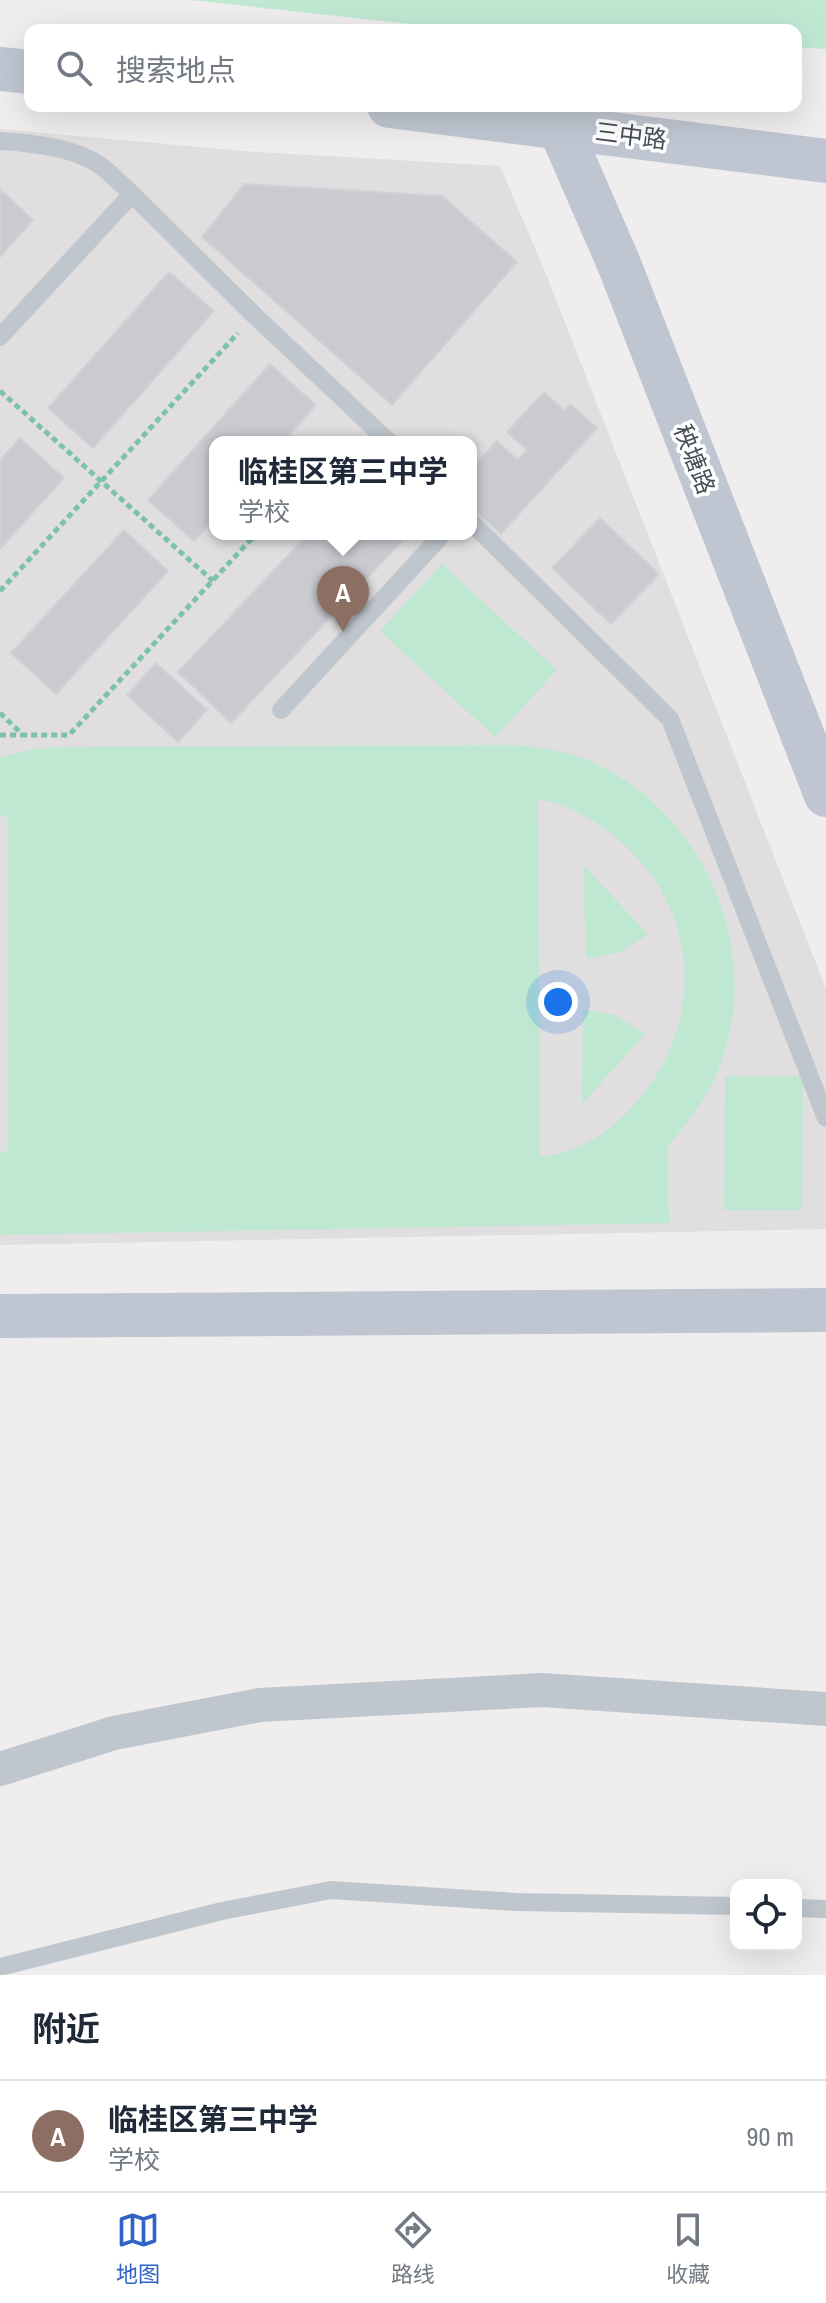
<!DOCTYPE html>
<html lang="zh">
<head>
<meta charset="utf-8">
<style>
  body { margin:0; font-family:"Archivo Narrow","Noto Sans SC",sans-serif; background:#f6f6f7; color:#1f2937 }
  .controls { position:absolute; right:24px; bottom:24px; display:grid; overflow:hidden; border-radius:16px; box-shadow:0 8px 32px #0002 }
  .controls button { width:72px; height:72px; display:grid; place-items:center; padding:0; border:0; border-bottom:2px solid #e0e1e3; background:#fff; color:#1f2937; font:40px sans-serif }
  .you { position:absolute; left:558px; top:1002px; width:28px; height:28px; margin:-20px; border:6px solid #fff; border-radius:50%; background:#1a73e8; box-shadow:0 0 0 12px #1a73e833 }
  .badge { display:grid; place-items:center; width:52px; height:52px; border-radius:50%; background:#2f63c7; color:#fff; font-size:26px; font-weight:700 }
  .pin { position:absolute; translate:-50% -66px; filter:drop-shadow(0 2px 4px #0008) }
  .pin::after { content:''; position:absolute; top:42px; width:28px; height:24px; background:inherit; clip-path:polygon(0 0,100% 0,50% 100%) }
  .popup { position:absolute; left:209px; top:436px; width:268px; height:104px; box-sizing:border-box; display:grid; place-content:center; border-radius:16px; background:#fff; filter:drop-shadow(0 2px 6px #0005); font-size:26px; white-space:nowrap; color:#747a83 }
  .popup b { font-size:30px; color:#1f2937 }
  .popup::after { content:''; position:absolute; left:50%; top:100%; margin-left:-16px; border:16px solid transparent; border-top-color:#fff }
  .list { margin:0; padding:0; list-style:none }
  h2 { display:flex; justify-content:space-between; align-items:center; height:104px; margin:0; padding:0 32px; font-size:34px }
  h2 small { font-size:26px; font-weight:400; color:#747a83 }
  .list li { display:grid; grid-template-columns:52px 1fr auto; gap:24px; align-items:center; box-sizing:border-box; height:112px; padding:0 32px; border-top:2px solid #e0e1e3 }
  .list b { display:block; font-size:30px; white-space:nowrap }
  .list p { margin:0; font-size:26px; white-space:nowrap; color:#747a83 }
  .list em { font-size:26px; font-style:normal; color:#747a83 }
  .icon { flex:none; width:44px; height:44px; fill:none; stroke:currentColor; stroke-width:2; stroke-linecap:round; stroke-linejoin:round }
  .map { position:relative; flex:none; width:826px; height:1975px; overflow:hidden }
  .search { position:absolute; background:#fff; box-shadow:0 8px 32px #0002; left:24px; right:24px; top:24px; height:88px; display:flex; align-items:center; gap:20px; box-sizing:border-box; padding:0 28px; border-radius:16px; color:#747a83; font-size:30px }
  .sheet { height:216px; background:#fff }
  nav { display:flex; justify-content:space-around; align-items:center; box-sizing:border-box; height:112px; border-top:2px solid #e0e1e3; background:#fff; font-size:22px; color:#747a83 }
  nav a { display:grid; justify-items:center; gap:4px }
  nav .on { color:#2f63c7 }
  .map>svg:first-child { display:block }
  .education { fill:#e0dede; fill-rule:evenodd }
  .green { fill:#bfe8d3; fill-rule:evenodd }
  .building { fill:#cacbd1; stroke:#d1d2d7; stroke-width:2 }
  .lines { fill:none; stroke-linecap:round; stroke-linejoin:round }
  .path { stroke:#7cc2a6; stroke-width:5; stroke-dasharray:6 4; stroke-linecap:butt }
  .service { stroke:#bfc6cd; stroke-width:18 }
  .minor { stroke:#bfc6cd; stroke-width:34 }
  .secondary { stroke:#bfc6d1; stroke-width:44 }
  .labels { text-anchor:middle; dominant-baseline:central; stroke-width:7; stroke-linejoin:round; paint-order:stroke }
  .street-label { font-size:24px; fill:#474e57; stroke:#fff }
</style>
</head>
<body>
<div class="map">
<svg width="826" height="1975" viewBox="0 0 826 1975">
  <rect width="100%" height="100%" fill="#efeded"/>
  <path class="education" d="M 0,129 L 242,151 L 500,166 L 546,274 L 826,989 L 826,1229 L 0,1245 ZM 215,442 L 471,442 L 471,534 L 215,534 Z"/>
  <g class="green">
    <path d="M 191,0 L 826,0 L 826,49 L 796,47 L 796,30 L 465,30 Z"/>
    <path d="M 442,564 L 557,670 L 495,737 L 380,631 Z"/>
    <path d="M 520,745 C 548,749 577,753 603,767 C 711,824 766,960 716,1075 C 704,1102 687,1124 668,1146 L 669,1223 L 0,1235 L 0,1151 L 8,1153 L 8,814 L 0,817 L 0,757 L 35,749 L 57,747 ZM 538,800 C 564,802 589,817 609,832 C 700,901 710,1021 634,1105 C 609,1133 578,1153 540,1157 Z"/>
    <path d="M 583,865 L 648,934 L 621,952 L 586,959 Z"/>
    <path d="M 583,1009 L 615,1015 L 645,1034 L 582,1104 Z"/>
    <path d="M 725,1076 L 803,1076 L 802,1210 L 724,1210 Z"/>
  </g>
  <g class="building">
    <path d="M 244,184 L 442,196 L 517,262 L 392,405 L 202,237 Z"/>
    <path d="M 0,189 L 33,220 L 0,257 Z"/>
    <path d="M 169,272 L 214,311 L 93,448 L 48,408 Z"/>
    <path d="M 270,364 L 316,405 L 283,442 L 215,442 L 215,518 L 194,541 L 148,500 Z"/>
    <path d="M 544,392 L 565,411 L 570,404 L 597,428 L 501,534 L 471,507 L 477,497 L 471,492 L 471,469 L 497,441 L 518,460 L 527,450 L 507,432 Z"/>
    <path d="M 20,438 L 64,478 L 0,549 L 0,460 Z"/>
    <path d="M 600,518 L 659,574 L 611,624 L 552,568 Z"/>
    <path d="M 124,530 L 168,571 L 56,694 L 11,653 Z"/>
    <path d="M 308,534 L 409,534 L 231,723 L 178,672 Z"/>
    <path d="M 156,663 L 207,710 L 178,742 L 127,695 Z"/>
  </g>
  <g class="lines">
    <g class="path">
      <path d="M 0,391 L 213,581"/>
      <path d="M 0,591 L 238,333"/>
      <path d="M 0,713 L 23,735 L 69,735 L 256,534"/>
      <path d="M 0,735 L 22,735"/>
    </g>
    <g class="service">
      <path d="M 0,141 C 31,143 72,147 98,164 C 110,172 121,184 132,194"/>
      <path d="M 0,337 L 132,194 L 254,315 L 389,442"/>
      <path d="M 471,522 L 670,719 L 826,1118"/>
      <path d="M 281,710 L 443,534"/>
      <path d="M 796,1908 L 826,1909"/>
      <path d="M 0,1967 L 222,1911 L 331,1890 L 516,1902 L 736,1906"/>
    </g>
    <path class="minor" d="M 0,1769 L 114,1733 L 260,1705 L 542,1690 L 826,1709"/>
    <g class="secondary">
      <path d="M 0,69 L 30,72"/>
      <path d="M 389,106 L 826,161"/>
      <path d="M 559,126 L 619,264 L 826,795"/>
      <path d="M 0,1316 L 826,1310"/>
    </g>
  </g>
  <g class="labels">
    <g class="street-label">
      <text transform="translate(631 135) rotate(7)">三中路</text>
      <text transform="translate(695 459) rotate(69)">秧塘路</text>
    </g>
  </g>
</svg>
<div class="controls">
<button><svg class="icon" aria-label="locate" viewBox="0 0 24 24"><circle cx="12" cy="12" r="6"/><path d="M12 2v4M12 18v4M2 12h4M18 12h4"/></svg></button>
</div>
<div class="you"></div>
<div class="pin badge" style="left:343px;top:632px;background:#8d6e63">A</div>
<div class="popup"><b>临桂区第三中学</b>学校</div>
<div class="search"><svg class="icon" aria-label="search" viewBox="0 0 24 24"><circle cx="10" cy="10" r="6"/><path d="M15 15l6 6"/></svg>搜索地点</div>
</div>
<section class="sheet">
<h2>附近<small></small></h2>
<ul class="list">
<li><span class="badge" style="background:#8d6e63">A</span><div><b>临桂区第三中学</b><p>学校</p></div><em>90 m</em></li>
</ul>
</section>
<nav>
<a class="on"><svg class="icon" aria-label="map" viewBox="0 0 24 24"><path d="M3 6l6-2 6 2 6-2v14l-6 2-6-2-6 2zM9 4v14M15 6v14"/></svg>地图</a>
<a><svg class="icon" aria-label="directions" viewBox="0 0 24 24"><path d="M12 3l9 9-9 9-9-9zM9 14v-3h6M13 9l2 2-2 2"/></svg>路线</a>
<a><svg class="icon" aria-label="saved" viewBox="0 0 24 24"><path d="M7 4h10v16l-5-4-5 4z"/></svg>收藏</a>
</nav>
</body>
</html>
